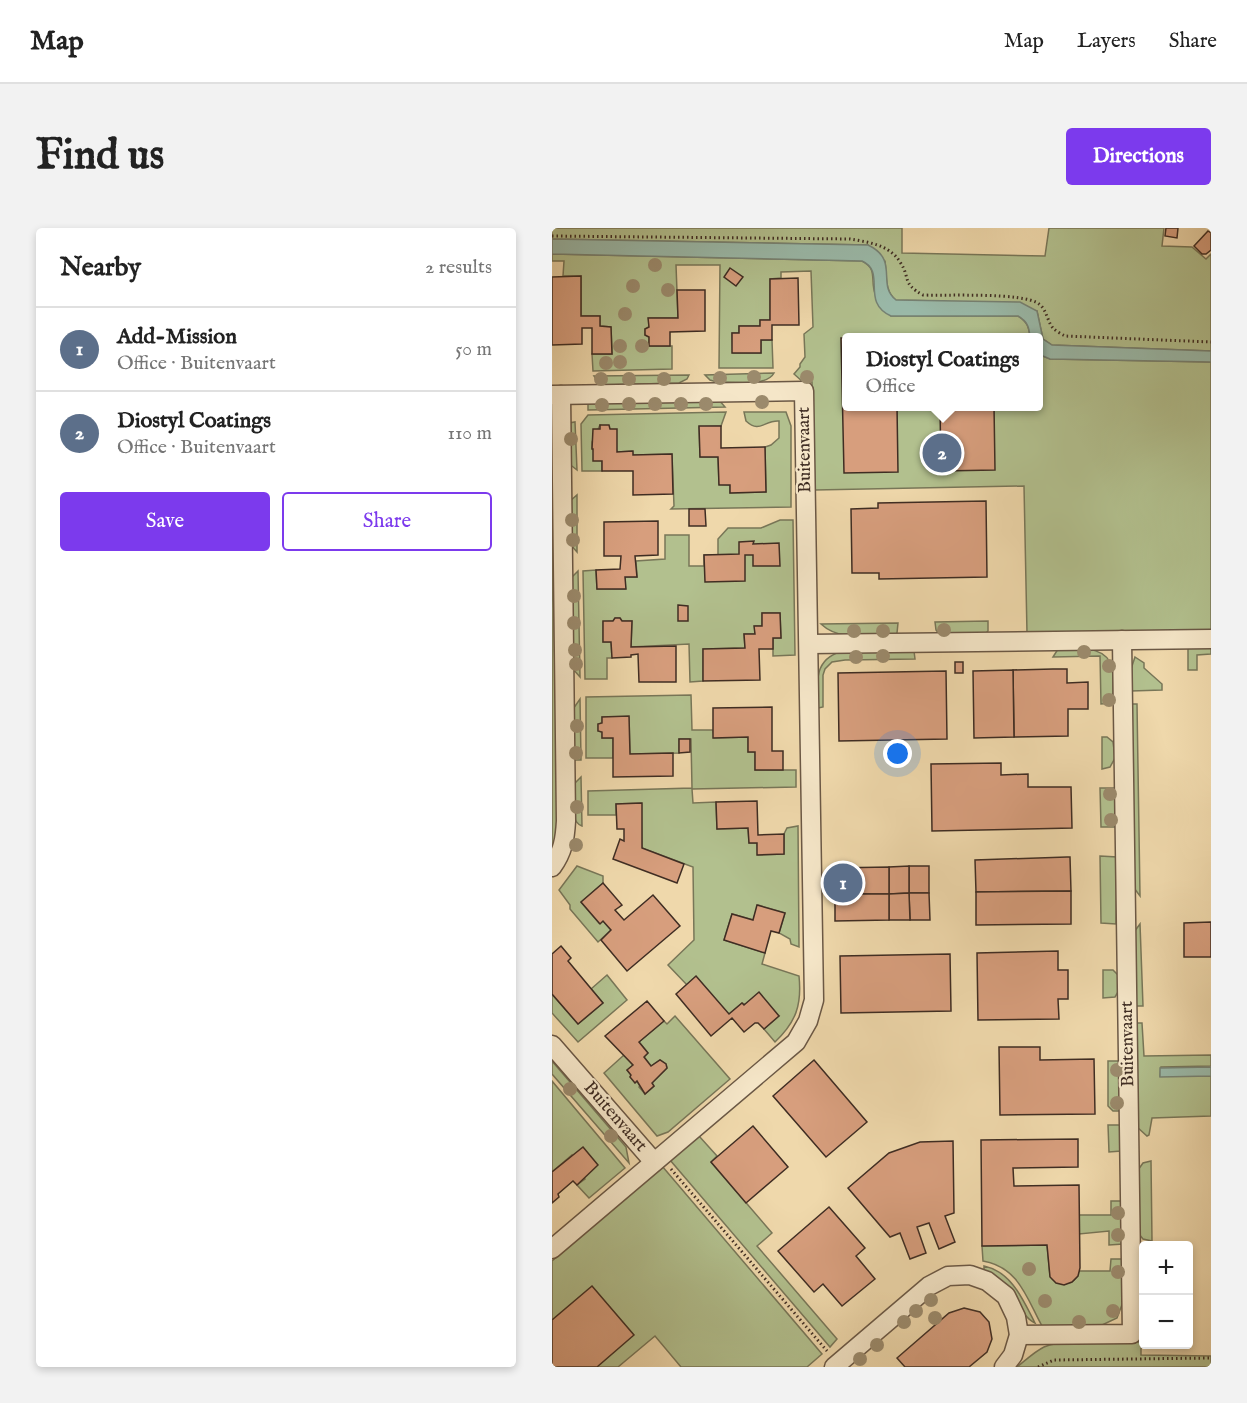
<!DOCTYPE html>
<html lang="en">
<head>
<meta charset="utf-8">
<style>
  body { margin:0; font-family:"IM FELL English",serif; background:#f2f2f2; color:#222 }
  .controls { position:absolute; right:18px; bottom:18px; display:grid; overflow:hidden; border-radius:6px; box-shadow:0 3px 9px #0003 }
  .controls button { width:54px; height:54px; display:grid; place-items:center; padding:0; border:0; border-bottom:2px solid #e0e0e0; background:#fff; color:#222; font:30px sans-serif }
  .you { position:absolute; left:346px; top:526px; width:21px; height:21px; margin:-15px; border:4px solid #fff; border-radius:50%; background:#1a73e8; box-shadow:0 0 0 9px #1a73e833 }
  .badge { display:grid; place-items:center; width:39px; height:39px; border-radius:50%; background:#7c3aed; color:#fff; font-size:20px; font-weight:700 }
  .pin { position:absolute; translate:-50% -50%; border:3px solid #fff; box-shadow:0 2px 6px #0006 }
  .popup { position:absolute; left:290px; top:105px; width:201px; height:78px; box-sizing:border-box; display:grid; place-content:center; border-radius:6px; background:#fff; filter:drop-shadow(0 2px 4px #0005); font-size:20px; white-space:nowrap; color:#767676 }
  .popup b { font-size:22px; color:#222 }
  .popup::after { content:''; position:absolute; left:50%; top:100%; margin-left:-12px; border:12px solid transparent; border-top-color:#fff }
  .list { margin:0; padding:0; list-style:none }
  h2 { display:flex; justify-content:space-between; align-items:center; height:78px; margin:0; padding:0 24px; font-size:26px }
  h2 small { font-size:20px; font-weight:400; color:#767676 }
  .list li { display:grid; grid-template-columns:39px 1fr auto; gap:18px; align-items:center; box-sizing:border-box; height:84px; padding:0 24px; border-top:2px solid #e0e0e0 }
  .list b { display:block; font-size:22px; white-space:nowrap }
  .list p { margin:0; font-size:20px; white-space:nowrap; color:#767676 }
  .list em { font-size:20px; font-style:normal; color:#767676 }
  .actions { display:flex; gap:12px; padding:18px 24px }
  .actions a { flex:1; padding:14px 0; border:2px solid #7c3aed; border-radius:6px; text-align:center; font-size:21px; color:#7c3aed }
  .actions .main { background:#7c3aed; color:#fff }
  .map { position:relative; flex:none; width:659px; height:1139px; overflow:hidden; border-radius:6px }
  header { display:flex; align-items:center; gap:36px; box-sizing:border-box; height:84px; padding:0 30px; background:#fff; border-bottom:2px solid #e0e0e0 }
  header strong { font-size:28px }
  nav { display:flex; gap:33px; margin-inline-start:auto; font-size:21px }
  .intro { display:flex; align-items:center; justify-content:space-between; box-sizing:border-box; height:144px; padding:0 36px }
  h1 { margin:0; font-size:42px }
  .button { padding:15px 27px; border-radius:6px; background:#7c3aed; color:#fff; font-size:21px; font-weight:700 }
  main { display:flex; gap:36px; padding:0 36px }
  aside { flex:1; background:#fff; border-radius:6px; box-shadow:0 3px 9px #0003 }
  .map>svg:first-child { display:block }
  .green { fill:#b2c08e; stroke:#787658; stroke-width:1.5 }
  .water { fill:#9abaaa; stroke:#768274; stroke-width:1.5 }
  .building { fill:#d79e7d; stroke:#3f2d23; stroke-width:1.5 }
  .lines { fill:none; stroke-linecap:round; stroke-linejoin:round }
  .minor-casing { stroke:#6b5845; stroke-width:21 }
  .path { stroke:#3f2d23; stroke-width:3; stroke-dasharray:1.5 3; stroke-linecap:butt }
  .minor { stroke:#f5e6c8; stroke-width:18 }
  .tree { fill:#9b8a6c }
  .labels { text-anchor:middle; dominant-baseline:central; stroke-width:4.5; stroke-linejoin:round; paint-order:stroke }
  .street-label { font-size:18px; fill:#3f2d23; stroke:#f5e6c8 }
</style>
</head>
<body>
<header>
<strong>Map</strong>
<nav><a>Map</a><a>Layers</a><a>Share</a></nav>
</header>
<div class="intro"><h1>Find us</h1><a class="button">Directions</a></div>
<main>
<aside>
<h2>Nearby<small>2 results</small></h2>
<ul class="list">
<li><span class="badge" style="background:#5c6f8a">1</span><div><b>Add-Mission</b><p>Office · Buitenvaart</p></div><em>50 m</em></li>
<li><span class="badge" style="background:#5c6f8a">2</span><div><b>Diostyl Coatings</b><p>Office · Buitenvaart</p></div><em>110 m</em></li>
</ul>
<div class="actions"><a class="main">Save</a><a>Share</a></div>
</aside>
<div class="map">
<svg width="659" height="1139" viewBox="0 0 659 1139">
  <rect width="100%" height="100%" fill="#efd8ab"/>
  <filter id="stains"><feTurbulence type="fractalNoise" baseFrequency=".00333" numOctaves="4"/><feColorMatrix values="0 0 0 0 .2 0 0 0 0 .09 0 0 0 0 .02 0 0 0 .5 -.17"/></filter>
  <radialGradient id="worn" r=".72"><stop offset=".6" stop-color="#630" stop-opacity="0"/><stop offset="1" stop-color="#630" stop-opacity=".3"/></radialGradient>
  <g class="green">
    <path d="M 0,0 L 350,0 L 350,25 L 493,28 L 497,0 L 612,0 L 610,18 L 640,19 L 654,31 L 659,26 L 659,123 L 500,117 L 491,111 L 485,83 L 387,73 L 344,72 C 332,63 335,46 333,33 L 316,17 L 0,11 Z"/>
    <path d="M 0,26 L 310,33 C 327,41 317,54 324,68 C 327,75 334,82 339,88 L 466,88 C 475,94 477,99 478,109 L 294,110 L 294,178 L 486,178 L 486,126 L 498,131 L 659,134 L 659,402 L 475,405 L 472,258 L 263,262 L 260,154 L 251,154 L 242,146 L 248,139 L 248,136 L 253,129 L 252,106 L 261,99 L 259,43 L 229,44 L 229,50 L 218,51 L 218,92 L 208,92 L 208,98 L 187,98 L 187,105 L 180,105 L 181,125 L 209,125 L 209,112 L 220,112 L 221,140 L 167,140 L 168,37 L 124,37 L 126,90 L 97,90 L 97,99 L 93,101 L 93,107 L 97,109 L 97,118 L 120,118 L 120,141 L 41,143 L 40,126 L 60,126 L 59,99 L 48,98 L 48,88 L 29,88 L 29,48 L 11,48 L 12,33 L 0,33 Z"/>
    <path d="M 222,145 C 215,159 180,154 165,154 L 158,152 L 153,147 Z"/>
    <path d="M 137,147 L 135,151 L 127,155 L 53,157 L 47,155 L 42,148 Z"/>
    <path d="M 167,172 L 173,179 L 36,182 L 36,175 Z"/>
    <path d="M 174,184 L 169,198 L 147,199 L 148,229 L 166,229 L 167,256 L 178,257 L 178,265 L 214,264 L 213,219 L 219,217 L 227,210 L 227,193 C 212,192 208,206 194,193 L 192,184 L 234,184 L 239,198 L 239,279 L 119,281 L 122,278 L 120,226 L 81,227 L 80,223 L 65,224 L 58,201 L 48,197 L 40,214 L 40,220 L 50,233 L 50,243 L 30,243 L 29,196 L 36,187 Z"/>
    <path d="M 23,194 L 25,242 L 16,235 L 17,195 Z"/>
    <path d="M 25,267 L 25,324 L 18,316 L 18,273 Z"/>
    <path d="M 228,292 L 241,292 L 243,427 L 221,428 L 221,410 L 229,410 L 228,385 L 210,385 L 210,398 L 203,398 L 203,406 L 192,406 L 193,420 L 151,421 L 151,453 L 138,454 L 137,416 L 79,419 L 80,393 L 70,393 L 68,390 L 63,390 L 61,393 L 51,394 L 51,414 L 59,414 L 60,430 L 55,430 L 55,451 L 33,451 L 31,343 L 44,342 L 45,361 L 73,361 L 73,349 L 85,349 L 84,333 L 113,331 L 113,307 L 137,307 L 137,338 L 152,338 L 152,327 L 166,327 L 166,311 L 176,300 L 209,300 Z"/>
    <path d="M 0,297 L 6,590 L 4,611 L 0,621 Z"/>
    <path d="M 26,343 L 28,449 L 21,441 L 20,349 Z"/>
    <path d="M 436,393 L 436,403 L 433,406 L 387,406 L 384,402 L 383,394 Z"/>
    <path d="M 346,395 L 345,405 L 342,407 C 317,407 288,414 269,396 Z"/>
    <path d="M 636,419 L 659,419 L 659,426 L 645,427 L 645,442 L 636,442 Z"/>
    <path d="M 506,421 C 527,421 554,416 561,441 L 561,475 L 549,476 L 548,428 L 501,429 Z"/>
    <path d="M 362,423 L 363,431 L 293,432 L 280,434 L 273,441 L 271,447 L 271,479 L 266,480 C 265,457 261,432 288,424 Z"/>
    <path d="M 583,429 L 592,435 L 592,440 L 610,456 L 610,462 L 579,463 L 579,441 Z"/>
    <path d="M 139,467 L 140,502 L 161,502 L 162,510 L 196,509 L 196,524 L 203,524 L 203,542 L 244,542 L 244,559 L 140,561 L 141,575 L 164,574 L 165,601 L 196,600 L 197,615 L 205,615 L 206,627 L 232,626 L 232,606 L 235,600 L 246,598 L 247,719 L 239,716 L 238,711 L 227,705 L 233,685 L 206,677 L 201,692 L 180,686 L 172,712 L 213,725 L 210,736 L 247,748 C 250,777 244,794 223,814 L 212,801 L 227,788 L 190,775 L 177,786 L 135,757 L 116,737 L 142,712 L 141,639 L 90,620 L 89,575 L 64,576 L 64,587 L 36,587 L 36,563 L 140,560 L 139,511 L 127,511 L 127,525 L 78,526 L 77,489 L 50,489 L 50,495 L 46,496 L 46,503 L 50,504 L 50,510 L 61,510 L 61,530 L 34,530 L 34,469 Z"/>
    <path d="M 28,471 L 29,532 L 21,532 L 21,481 Z"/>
    <path d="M 578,476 L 585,476 L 588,668 L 582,660 Z"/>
    <path d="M 550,509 L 555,509 L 561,514 L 563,530 L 558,539 L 550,541 Z"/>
    <path d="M 29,549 L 30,598 C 16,593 22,568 22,556 Z"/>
    <path d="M 548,560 L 564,560 L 564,599 L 549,599 Z"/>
    <path d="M 548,628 L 565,629 L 564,696 L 549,695 Z"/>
    <path d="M 25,638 L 51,648 L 51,655 L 29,674 L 47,695 L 51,693 L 59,702 L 46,714 L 18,681 L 18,677 L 7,662 Z"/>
    <path d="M 588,696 L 591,778 L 584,778 L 582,704 Z"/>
    <path d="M 551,742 L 561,742 L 566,747 L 566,764 L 563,769 L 551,770 Z"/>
    <path d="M 55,747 L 75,772 L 26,814 L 0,785 L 0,766 L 26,796 L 51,775 L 39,761 Z"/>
    <path d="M 123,788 L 178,851 L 116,904 L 105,908 L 52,845 L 72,827 L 81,837 L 75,842 L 79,847 L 78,849 L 83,855 L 85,853 L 88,858 L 87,859 L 93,866 L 102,858 L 100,855 L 115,840 L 114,836 L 108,832 L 99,838 L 92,829 L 96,825 L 87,814 L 112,793 L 115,796 Z"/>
    <path d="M 584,795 L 590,795 L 592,828 L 659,827 L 659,838 L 609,839 L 608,848 L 659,848 L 659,888 L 600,890 L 597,907 L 595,908 L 585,899 Z"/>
    <path d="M 0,833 L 74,919 L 77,935 L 0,846 Z"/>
    <path d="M 556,833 L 568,833 L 569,883 L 561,883 L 556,878 Z"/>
    <path d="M 0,853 L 73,940 L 37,970 L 25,957 L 33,951 L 20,927 L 0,944 Z"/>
    <path d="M 556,897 L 567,897 L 569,899 L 569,923 L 557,924 Z"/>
    <path d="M 147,908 L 165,928 L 159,934 L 220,1005 L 205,1018 L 285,1111 L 278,1119 L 118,932 Z"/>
    <path d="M 599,933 L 600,1013 L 591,1011 L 587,1006 L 586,942 L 591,935 Z"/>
    <path d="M 110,938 L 270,1126 L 255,1139 L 129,1139 L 103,1108 L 66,1139 L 0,1139 L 0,1033 Z"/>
    <path d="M 559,973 L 569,973 L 571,1016 L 557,1017 L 557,1003 L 527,1006 L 527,987 L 559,987 Z"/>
    <path d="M 495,1017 L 498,1048 C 508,1059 522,1059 527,1043 L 558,1043 L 559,1031 L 571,1031 L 571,1074 L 565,1090 L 548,1098 L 490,1098 C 475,1071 467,1039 431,1033 L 430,1018 Z"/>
    <path d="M 432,1038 C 460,1044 471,1072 483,1095 C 470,1089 465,1071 456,1060 C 450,1051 441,1047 432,1043 Z"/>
    <path d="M 589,1111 L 589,1127 L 659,1128 L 659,1139 L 465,1139 C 474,1132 482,1124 492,1119 C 513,1110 563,1115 588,1114 Z"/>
  </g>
  <g class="water">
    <path d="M 0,11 L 316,17 C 348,32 324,57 344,72 L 468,74 L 485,83 L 491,111 L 500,117 L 659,123 L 659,134 L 498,131 L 486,126 L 486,110 L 478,109 C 477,99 476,94 466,88 L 339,88 C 308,74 335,44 310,33 L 0,26 Z"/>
    <path d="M 659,839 L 659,848 L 608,849 L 608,840 Z"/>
  </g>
  <g class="building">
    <path d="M 614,0 L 626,0 L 625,10 L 613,8 Z"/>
    <path d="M 656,3 L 659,5 L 659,22 L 654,26 L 650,26 L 642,18 Z"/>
    <path d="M 178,40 L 191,49 L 184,58 L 172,49 Z"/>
    <path d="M 29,48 L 29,88 L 48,88 L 48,98 L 59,99 L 60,126 L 40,126 L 40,100 L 30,100 L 30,116 L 0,117 L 0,49 Z"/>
    <path d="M 246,50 L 247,97 L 220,97 L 220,112 L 209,112 L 209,125 L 180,125 L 180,105 L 187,105 L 187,98 L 208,98 L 208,92 L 218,92 L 218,51 Z"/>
    <path d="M 125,62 L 153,62 L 153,103 L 118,104 L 118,118 L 97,118 L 97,109 L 93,107 L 93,101 L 97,99 L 96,90 L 126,90 Z"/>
    <path d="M 441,107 L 441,110 L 386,110 L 386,108 Z"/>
    <path d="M 289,110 L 294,110 L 294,178 L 345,178 L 346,244 L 292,245 Z"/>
    <path d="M 388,178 L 442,178 L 443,242 L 389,243 Z"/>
    <path d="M 48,197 L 57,197 L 58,201 L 65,201 L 65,224 L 81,223 L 81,227 L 120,226 L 121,266 L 81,267 L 81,243 L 50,243 L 50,233 L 41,233 L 41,221 L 40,221 L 41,201 L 48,201 Z"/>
    <path d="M 147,198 L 169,198 L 169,220 L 213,219 L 214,264 L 178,265 L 178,257 L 167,257 L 166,229 L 148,229 Z"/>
    <path d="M 434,273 L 435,349 L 327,351 L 327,345 L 300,345 L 299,281 L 326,280 L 326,275 Z"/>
    <path d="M 137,281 L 153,281 L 154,298 L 137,298 Z"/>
    <path d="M 106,293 L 106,327 L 83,328 L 85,349 L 73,349 L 74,361 L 45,361 L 44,342 L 68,341 L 69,328 L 52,328 L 52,294 Z"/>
    <path d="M 202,313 L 201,316 L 227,315 L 228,338 L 201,338 L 201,327 L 193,327 L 193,353 L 153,354 L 152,327 L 187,326 L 187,314 Z"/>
    <path d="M 126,377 L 136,378 L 136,393 L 126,393 Z"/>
    <path d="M 210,385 L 228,385 L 229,410 L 221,410 L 221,421 L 207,421 L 208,452 L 151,453 L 151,421 L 193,420 L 192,406 L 203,406 L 202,398 L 210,398 Z"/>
    <path d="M 63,390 L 68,390 L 70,393 L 80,393 L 79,419 L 124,418 L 124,454 L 87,454 L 86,426 L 79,427 L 79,429 L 60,430 L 59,414 L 51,414 L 51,393 L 61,393 Z"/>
    <rect x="403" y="434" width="8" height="11"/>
    <path d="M 501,441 L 515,441 L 515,455 L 536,454 L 536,481 L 516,481 L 516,508 L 462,509 L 461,442 Z"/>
    <path d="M 461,442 L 462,509 L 422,510 L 421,443 Z"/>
    <path d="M 394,443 L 395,511 L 287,513 L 286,445 Z"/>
    <path d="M 220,479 L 220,523 L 231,523 L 231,542 L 203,542 L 203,524 L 196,524 L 196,509 L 161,510 L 161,480 Z"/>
    <path d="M 77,488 L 78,526 L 121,525 L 121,548 L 61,549 L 61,510 L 50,510 L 50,504 L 46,503 L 46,496 L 50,495 L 50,489 Z"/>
    <path d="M 127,511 L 138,511 L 138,524 L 127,525 Z"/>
    <path d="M 449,535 L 449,547 L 476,546 L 476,559 L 519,559 L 520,600 L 380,603 L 379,536 Z"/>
    <path d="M 205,573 L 206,607 L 232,606 L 232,626 L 205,627 L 205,615 L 197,615 L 196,600 L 165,601 L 164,574 Z"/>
    <path d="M 90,575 L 90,620 L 132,636 L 125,655 L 61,631 L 68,611 L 72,613 L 72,601 L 65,601 L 64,576 Z"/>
    <path d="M 515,629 L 518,629 L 519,663 L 424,664 L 423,632 Z"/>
    <rect x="357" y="638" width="20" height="27"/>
    <path d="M 357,638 L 357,665 L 337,666 L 337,639 Z"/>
    <path d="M 337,639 L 337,666 L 283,666 L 282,640 Z"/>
    <path d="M 51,655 L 70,677 L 63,682 L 72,692 L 101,667 L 128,698 L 75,743 L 49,712 L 59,702 L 51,693 L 48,696 L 29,674 Z"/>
    <path d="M 519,663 L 519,696 L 424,697 L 424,664 Z"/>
    <path d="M 357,665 L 377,665 L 378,692 L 358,692 Z"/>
    <path d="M 357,665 L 358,692 L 337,692 L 337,666 Z"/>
    <path d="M 283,666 L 337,666 L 337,692 L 283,693 Z"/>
    <path d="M 205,677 L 233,685 L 227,705 L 219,703 L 213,725 L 172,712 L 180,686 L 201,692 Z"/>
    <path d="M 659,694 L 659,729 L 632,729 L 632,695 Z"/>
    <path d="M 9,718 L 19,730 L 16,733 L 51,775 L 26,796 L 0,766 L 0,726 Z"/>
    <path d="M 506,723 L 506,742 L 516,742 L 516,771 L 506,771 L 507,791 L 426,792 L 425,725 Z"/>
    <path d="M 398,726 L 399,783 L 289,785 L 288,728 Z"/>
    <path d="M 144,748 L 177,786 L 190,775 L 192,777 L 207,764 L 227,788 L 212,801 L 206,795 L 203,795 L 192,804 L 180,790 L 159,808 L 124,766 Z"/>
    <path d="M 95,773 L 112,793 L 87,814 L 96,825 L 92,829 L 99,838 L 108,832 L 114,836 L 115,840 L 100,855 L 102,858 L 93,866 L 85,853 L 83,855 L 78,849 L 79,847 L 75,842 L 81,837 L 53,808 Z"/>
    <path d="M 447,819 L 488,819 L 488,832 L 542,831 L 543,886 L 448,887 Z"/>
    <path d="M 262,832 L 315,894 L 274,929 L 221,868 Z"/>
    <path d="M 201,898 L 236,939 L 194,975 L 159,934 Z"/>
    <path d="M 526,911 L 526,939 L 461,940 L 462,958 L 527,957 L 528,1040 L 526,1048 L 520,1054 L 512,1057 L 504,1055 L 498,1049 L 495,1017 L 430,1018 L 429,912 Z"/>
    <path d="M 401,913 L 402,985 L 393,988 L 403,1014 L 387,1021 L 377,995 L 365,999 L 374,1025 L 358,1031 L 348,1005 L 338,1009 L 296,960 L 337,925 L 368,914 Z"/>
    <path d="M 31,919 L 46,937 L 25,957 L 21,953 L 6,966 L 7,969 L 0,975 L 0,944 Z"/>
    <path d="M 277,979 L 313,1020 L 304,1028 L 323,1051 L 290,1078 L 271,1056 L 262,1064 L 226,1023 Z"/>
    <path d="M 40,1058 L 82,1107 L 45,1139 L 0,1139 L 0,1092 Z"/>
    <path d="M 412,1080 L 428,1084 L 437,1094 L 440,1111 L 435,1124 L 417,1139 L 353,1139 L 345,1130 L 397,1085 Z"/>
  </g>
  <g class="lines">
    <defs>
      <g id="minor">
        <path d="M 0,167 L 252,163 L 262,772 L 256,793 L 244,814 L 0,1021"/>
        <path d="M 257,416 L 659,411"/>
        <path d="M 0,639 C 11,624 13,611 14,593 L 9,167"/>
        <path d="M 0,817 L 102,934"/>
        <path d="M 467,1107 L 580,1106 L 570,412"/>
        <path d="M 282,1139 L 377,1058 L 396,1048 L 418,1047 L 435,1053 L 454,1068 L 464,1089 L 467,1107 L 461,1127 L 452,1139"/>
      </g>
    </defs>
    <use href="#minor" class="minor-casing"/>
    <g class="path">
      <path d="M 0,8 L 298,11 C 316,14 338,17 348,34 C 359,50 349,55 371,67 C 394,68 472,64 487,76 C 495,82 495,93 501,100 C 504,103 509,106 513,108 L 659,114"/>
      <path d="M 119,941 L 275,1123"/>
      <path d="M 486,1139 L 502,1132 L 659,1130"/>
    </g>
    <use href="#minor" class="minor"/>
  </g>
  <g class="tree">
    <circle cx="103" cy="37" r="7"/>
    <circle cx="81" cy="58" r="7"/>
    <circle cx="116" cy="62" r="7"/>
    <circle cx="73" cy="86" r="7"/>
    <circle cx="68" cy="118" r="7"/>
    <circle cx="90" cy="118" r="7"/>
    <circle cx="68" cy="134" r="7"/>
    <circle cx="54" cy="135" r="7"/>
    <circle cx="202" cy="149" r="7"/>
    <circle cx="255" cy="149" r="7"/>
    <circle cx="168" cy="150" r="7"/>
    <circle cx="49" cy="151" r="7"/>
    <circle cx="77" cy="151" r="7"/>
    <circle cx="112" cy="151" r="7"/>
    <circle cx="210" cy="174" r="7"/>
    <circle cx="77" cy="176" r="7"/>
    <circle cx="103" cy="176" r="7"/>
    <circle cx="129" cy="176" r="7"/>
    <circle cx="154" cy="176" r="7"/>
    <circle cx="50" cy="177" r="7"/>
    <circle cx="19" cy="211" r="7"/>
    <circle cx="20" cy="292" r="7"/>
    <circle cx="21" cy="312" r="7"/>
    <circle cx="22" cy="368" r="7"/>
    <circle cx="22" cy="395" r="7"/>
    <circle cx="392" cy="402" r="7"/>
    <circle cx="302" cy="403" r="7"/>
    <circle cx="331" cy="403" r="7"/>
    <circle cx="23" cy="422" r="7"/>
    <circle cx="532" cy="424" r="7"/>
    <circle cx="331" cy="428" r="7"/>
    <circle cx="304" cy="429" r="7"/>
    <circle cx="24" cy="436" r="7"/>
    <circle cx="557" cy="438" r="7"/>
    <circle cx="557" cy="472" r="7"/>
    <circle cx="25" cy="498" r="7"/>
    <circle cx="24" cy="525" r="7"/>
    <circle cx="558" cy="566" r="7"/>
    <circle cx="25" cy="579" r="7"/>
    <circle cx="559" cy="592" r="7"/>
    <circle cx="24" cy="617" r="7"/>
    <circle cx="565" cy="842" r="7"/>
    <circle cx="18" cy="861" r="7"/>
    <circle cx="565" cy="875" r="7"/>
    <circle cx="59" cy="908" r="7"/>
    <circle cx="566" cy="985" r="7"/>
    <circle cx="566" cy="1007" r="7"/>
    <circle cx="477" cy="1041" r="7"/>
    <circle cx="566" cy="1044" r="7"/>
    <circle cx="379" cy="1072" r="7"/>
    <circle cx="493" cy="1073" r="7"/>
    <circle cx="364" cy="1083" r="7"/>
    <circle cx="561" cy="1083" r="7"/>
    <circle cx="383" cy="1090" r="7"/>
    <circle cx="352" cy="1094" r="7"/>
    <circle cx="527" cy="1094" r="7"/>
    <circle cx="325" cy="1117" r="7"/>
    <circle cx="308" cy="1131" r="7"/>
  </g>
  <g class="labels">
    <g class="street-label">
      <text transform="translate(253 222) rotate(-91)">Buitenvaart</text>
      <text transform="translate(576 816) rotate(-91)">Buitenvaart</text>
      <text transform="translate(63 889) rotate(49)">Buitenvaart</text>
    </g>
  </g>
  <rect width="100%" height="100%" filter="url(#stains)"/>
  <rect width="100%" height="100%" fill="url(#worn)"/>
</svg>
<div class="controls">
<button>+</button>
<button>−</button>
</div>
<div class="you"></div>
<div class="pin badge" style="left:291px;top:655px;background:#5c6f8a">1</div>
<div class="pin badge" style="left:390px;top:225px;background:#5c6f8a">2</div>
<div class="popup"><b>Diostyl Coatings</b>Office</div>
</div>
</main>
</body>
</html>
